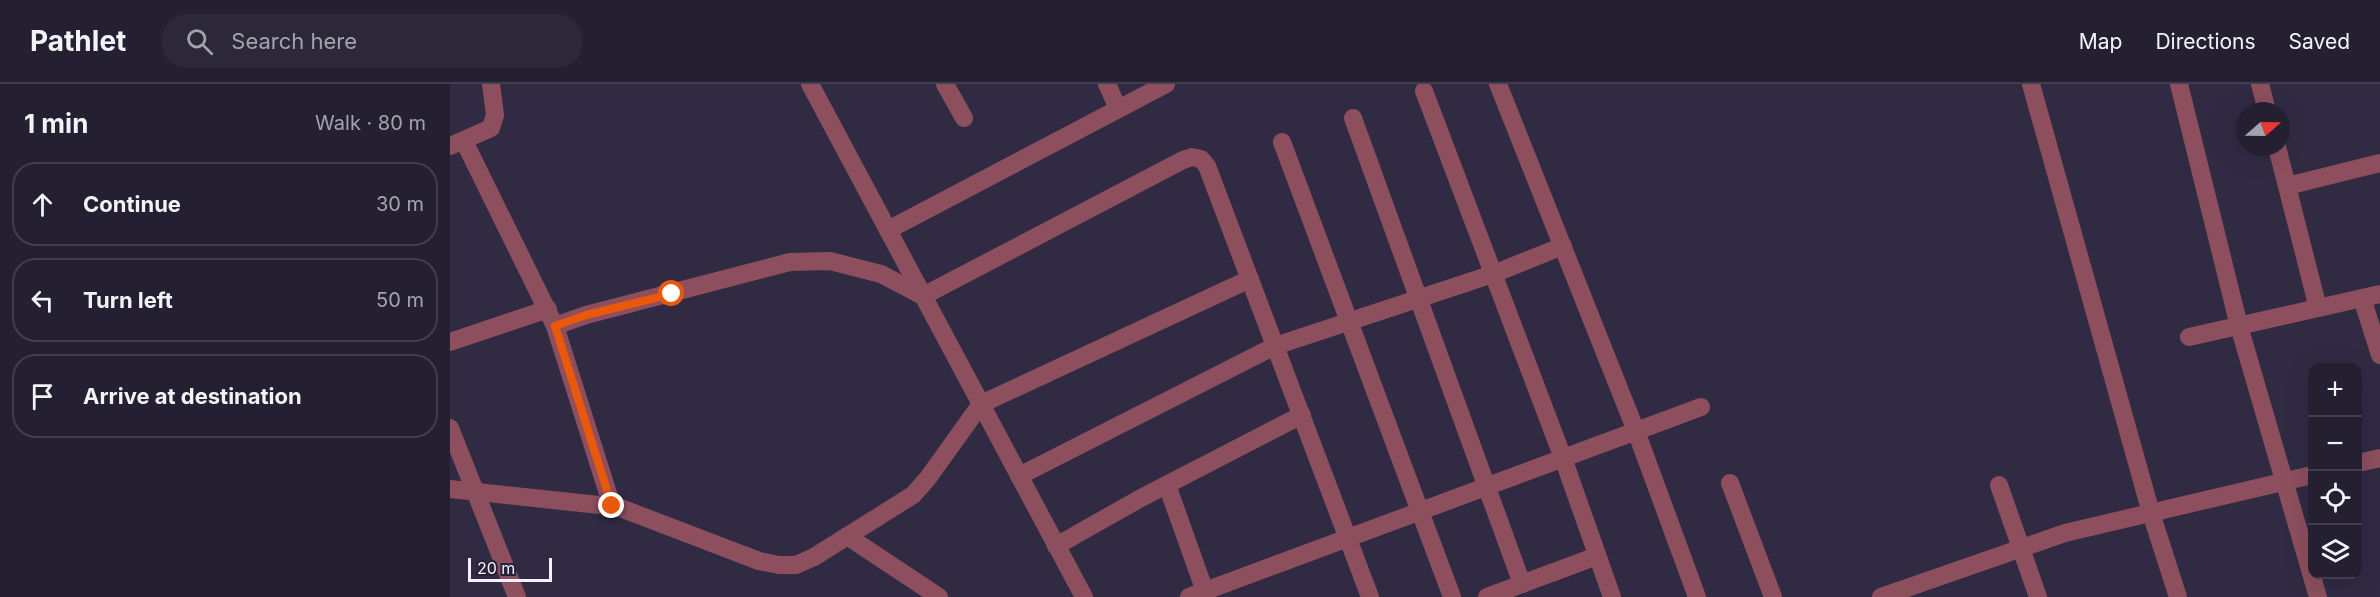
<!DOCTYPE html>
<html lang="en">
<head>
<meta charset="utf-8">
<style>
  body { margin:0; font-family:Inter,sans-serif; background:#2c283a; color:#f1f3f6 }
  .controls { position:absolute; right:18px; bottom:18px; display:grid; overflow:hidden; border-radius:12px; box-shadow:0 6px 24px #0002 }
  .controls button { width:54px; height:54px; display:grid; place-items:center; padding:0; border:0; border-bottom:2px solid #413e4d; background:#242032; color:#f1f3f6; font:30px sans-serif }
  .compass { position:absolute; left:1786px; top:18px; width:54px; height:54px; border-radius:50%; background:#242032; box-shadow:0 6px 24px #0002; rotate:70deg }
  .scale { position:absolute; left:18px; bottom:15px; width:84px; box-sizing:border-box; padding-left:6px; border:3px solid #f4f1fe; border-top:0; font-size:16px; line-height:21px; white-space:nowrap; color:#f4f1fe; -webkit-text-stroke:4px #272138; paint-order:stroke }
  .stop { position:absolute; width:18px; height:18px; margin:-14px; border:4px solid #ea580c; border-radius:50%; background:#fff }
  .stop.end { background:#ea580c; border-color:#fff; box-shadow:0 2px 6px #0008 }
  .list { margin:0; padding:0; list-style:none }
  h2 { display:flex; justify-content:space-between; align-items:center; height:78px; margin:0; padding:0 24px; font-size:26px }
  h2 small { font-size:20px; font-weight:400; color:#a3a3ac }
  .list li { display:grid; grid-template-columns:39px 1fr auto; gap:18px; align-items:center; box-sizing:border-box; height:84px; margin:0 12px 12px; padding:0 12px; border:2px solid #413e4d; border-radius:24px }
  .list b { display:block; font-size:22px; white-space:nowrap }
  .list em { font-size:20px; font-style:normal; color:#a3a3ac }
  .icon { flex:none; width:33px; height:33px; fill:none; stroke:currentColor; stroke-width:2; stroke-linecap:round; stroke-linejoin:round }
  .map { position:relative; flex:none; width:1930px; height:513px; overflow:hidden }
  header { display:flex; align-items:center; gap:36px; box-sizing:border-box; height:84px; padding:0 30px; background:#242032; border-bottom:2px solid #413e4d }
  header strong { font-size:28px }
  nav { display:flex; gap:33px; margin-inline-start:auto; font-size:21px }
  .search { width:420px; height:54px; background:#2c283a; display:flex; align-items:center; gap:15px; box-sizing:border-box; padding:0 21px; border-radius:24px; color:#a3a3ac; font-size:22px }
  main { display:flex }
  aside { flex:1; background:#242032 }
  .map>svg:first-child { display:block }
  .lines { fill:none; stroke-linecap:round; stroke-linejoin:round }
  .minor { stroke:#8d4f5d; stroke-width:18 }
  .route { stroke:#ea580c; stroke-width:8 }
</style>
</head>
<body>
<header>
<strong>Pathlet</strong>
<div class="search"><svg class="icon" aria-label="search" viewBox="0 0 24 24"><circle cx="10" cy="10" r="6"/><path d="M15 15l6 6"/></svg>Search here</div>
<nav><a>Map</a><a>Directions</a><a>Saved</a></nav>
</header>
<main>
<aside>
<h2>1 min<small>Walk · 80 m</small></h2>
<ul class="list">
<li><svg class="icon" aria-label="ahead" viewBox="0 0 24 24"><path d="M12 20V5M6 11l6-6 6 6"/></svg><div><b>Continue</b></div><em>30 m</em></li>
<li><svg class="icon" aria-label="left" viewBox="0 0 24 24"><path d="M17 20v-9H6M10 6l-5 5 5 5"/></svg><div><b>Turn left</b></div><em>50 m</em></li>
<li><svg class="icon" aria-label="arrive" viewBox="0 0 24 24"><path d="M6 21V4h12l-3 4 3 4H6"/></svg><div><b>Arrive at destination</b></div></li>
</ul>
</aside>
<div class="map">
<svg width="1930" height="513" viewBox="0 0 1930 513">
  <rect width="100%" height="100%" fill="#302b43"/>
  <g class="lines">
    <g class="minor">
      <path d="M 360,0 L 634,513"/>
      <path d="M 495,0 L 514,34"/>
      <path d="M 657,0 L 668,25"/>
      <path d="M 1048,0 L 1186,347 L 1247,513"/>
      <path d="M 1581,0 L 1701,429 L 1728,513"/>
      <path d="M 1729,0 L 1789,242 L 1868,513"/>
      <path d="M 1810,0 L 1817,27"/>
      <path d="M 974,7 L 1113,374 L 1162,513"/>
      <path d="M 903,34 L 1072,500"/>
      <path d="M 14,57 L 105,242 L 162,422"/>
      <path d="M 832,58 L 1002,513"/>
      <path d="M 0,62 L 41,44 L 45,31 L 41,0"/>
      <path d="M 1827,63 L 1868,224"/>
      <path d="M 1837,102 L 1930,79"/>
      <path d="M 438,146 L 716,0"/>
      <path d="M 1912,214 L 1930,271"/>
      <path d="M 105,242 L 136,231 L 340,178 L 380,177 L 431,190 L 473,212 L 733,76 L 742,73 L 751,75 L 757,82 L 920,513"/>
      <path d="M 1739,253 L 1930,210"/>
      <path d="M 0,258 L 98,225"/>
      <path d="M 0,344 L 67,513"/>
      <path d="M 1908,379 L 1930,374"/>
      <path d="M 569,392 L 825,262 L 1043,190 L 1113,162"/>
      <path d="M 1280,399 L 1323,513"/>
      <path d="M 717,401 L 757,513"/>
      <path d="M 1549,401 L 1588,513"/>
      <path d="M 0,405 L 168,423 L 309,477 L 329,481 L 346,481 L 364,473 L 463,411 L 478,394 L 531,320 L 800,195"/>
      <path d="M 397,452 L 489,513"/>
      <path d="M 606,462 L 691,414 L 852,331"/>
      <path d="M 739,513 L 1251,323"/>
      <path d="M 1037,513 L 1147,472"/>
      <path d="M 1431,513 L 1615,449 L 1862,391"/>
    </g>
  </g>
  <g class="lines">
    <path class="route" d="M 162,422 L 105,242 L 136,231 L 222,210"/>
  </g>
</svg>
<div class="controls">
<button>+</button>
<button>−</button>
<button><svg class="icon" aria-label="locate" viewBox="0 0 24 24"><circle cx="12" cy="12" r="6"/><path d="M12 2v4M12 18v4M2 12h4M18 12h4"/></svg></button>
<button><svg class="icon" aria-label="layers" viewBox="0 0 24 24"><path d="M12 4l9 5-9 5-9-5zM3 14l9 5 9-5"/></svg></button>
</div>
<svg class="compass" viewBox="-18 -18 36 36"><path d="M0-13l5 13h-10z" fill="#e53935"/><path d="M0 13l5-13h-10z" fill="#a3a3ac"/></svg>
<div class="scale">20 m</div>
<div class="stop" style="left:222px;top:210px"></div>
<div class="stop end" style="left:162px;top:422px"></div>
</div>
</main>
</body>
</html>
